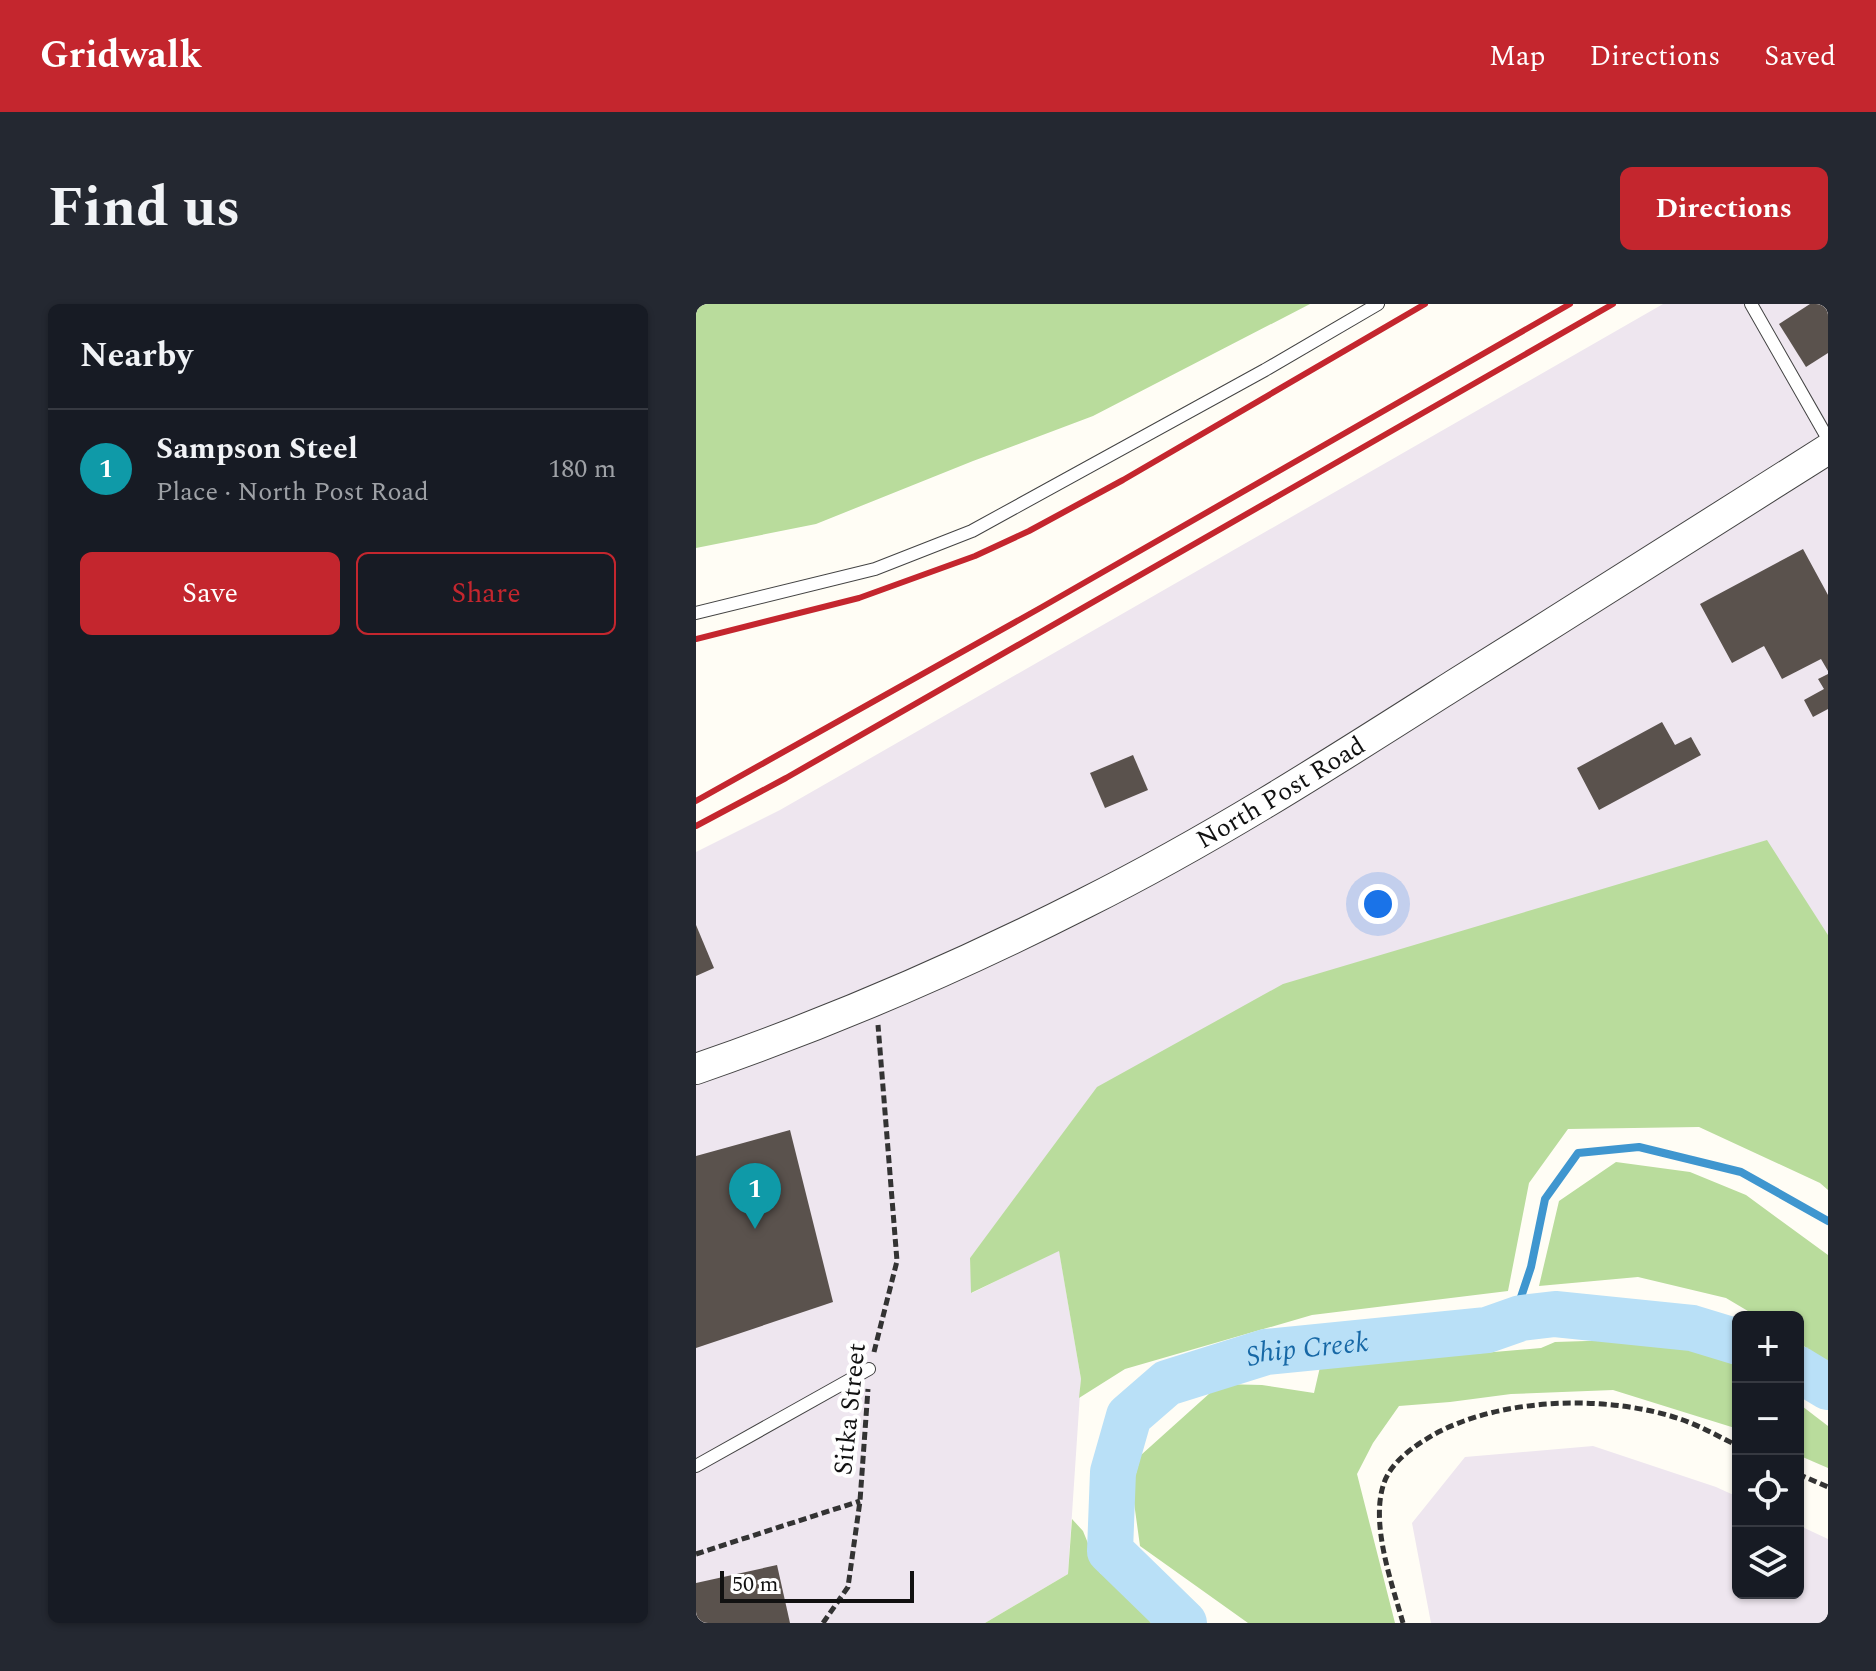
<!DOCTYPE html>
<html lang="en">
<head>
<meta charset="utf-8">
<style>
  body { margin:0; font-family:Spectral,serif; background:#242831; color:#f1f3f6 }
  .controls { position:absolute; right:24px; bottom:24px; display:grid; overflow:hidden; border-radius:12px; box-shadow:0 2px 6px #0004 }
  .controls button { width:72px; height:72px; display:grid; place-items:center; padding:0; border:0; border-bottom:2px solid #363941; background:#171b24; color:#f1f3f6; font:40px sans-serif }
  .scale { position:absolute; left:24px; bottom:20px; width:194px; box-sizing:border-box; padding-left:8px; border:4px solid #111; border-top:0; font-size:22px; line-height:28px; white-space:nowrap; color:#111; -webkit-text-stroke:6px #fff; paint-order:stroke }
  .you { position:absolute; left:682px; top:600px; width:28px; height:28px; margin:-20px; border:6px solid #fff; border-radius:50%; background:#1a73e8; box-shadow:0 0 0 12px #1a73e833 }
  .badge { display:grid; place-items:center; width:52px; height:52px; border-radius:50%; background:#c4262e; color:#fff; font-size:26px; font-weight:700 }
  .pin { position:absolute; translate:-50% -66px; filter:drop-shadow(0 2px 4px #0008) }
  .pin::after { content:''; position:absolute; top:42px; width:28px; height:24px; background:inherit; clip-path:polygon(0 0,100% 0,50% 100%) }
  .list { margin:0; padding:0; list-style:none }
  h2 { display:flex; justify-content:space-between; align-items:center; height:104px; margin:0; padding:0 32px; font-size:34px }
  h2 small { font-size:26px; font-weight:400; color:#9ea1a6 }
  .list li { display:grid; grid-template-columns:52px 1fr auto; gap:24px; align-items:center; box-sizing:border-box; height:120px; padding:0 32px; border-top:2px solid #363941 }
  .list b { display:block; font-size:30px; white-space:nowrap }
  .list p { margin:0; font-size:26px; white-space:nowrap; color:#9ea1a6 }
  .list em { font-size:26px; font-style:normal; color:#9ea1a6 }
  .actions { display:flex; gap:16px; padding:24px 32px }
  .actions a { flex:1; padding:18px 0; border:2px solid #c4262e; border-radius:12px; text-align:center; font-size:28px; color:#c4262e }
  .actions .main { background:#c4262e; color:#fff }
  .icon { flex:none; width:44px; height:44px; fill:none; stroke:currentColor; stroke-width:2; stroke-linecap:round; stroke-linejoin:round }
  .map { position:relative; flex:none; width:1132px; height:1319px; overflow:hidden; border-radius:12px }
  header { display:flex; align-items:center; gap:48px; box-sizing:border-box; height:112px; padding:0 40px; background:#c4262e; color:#fff }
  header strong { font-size:38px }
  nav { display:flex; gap:44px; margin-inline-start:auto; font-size:28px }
  .intro { display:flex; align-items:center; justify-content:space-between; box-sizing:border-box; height:192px; padding:0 48px }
  h1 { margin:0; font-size:56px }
  .button { padding:20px 36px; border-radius:12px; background:#c4262e; color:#fff; font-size:28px; font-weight:700 }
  main { display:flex; gap:48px; padding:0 48px }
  aside { flex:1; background:#171b24; border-radius:12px; box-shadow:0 2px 6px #0004 }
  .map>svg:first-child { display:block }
  .industrial { fill:#eee6ef }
  .forest { fill:#b9dc9c }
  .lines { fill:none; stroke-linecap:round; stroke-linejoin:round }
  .stream { stroke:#3f96cf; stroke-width:8 }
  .river { stroke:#b9e0f7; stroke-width:46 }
  .building { fill:#5a524d }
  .service-casing { stroke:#444; stroke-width:14 }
  .tertiary-casing { stroke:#444; stroke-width:32 }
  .path { stroke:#333; stroke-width:5; stroke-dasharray:8 4; stroke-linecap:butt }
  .service { stroke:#fff; stroke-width:12 }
  .tertiary { stroke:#fff; stroke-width:30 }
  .rail { stroke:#c4262e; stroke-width:6 }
  .labels { text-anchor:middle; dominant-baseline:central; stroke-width:8; stroke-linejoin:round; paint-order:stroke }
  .street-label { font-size:26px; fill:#111; stroke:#fff }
  .water-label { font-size:28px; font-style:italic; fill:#1768a6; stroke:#fff }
</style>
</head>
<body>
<header>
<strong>Gridwalk</strong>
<nav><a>Map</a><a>Directions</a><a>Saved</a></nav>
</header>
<div class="intro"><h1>Find us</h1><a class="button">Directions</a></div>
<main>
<aside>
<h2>Nearby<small></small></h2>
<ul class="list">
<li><span class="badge" style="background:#0f9aa8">1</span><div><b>Sampson Steel</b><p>Place · North Post Road</p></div><em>180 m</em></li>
</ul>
<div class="actions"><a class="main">Save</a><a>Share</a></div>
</aside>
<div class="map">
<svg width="1132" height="1319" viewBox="0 0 1132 1319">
  <rect width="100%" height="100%" fill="#fffdf5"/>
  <g class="industrial">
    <path d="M 967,0 L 1132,0 L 1132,631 L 1070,537 L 337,872 L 274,954 L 276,989 L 363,946 L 385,1075 L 372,1270 L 289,1319 L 0,1319 L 0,548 L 84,506 Z"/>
    <path d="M 897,1142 L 1020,1183 L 1042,1193 L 1042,1289 L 1102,1289 L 1102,1221 L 1132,1235 L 1132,1319 L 735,1319 L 716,1219 L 769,1153 Z"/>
  </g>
  <g class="forest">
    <path d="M 0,0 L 614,0 L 397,112 L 277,157 L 120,220 L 0,244 Z"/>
    <path d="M 1071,536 L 1132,631 L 1132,886 L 1124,879 L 1003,823 L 872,825 L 833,879 L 812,987 L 616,1011 L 429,1065 L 383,1094 L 385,1075 L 363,947 L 275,989 L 274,954 L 401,783 L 587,680 Z"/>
    <path d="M 920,858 L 994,868 L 1050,891 L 1132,951 L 1132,1059 L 1102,1038 L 1102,1013 L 1062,1013 L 1030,994 L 942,973 L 843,982 L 863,897 Z"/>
    <path d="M 922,1036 L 1007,1045 L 1042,1063 L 1042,1125 L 917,1086 L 815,1090 L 754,1098 L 703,1102 L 677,1139 L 661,1170 L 699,1319 L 552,1319 L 444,1242 L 436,1184 L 445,1151 L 524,1080 L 566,1081 L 618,1089 L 624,1063 L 845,1044 L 859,1038 Z"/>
    <path d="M 1102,1099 L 1132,1122 L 1132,1164 L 1102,1151 Z"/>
    <path d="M 376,1215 L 387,1227 L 404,1269 L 434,1289 L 455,1319 L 289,1319 L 372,1270 Z"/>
  </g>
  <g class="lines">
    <path class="stream" d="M 817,1017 L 835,963 L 849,895 L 882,849 L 943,843 L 1045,868 L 1132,917"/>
    <g class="river">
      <path d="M 1102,1065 L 1132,1083"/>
      <path id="s1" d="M 488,1319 L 414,1247 L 417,1168 L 433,1112 L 471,1079 L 570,1048 L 791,1026 L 825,1014 L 859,1010 L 996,1024 L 1042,1038"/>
    </g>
  </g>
  <g class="building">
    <path d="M 1114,0 L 1132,0 L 1132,49 L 1110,63 L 1083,20 Z"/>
    <path d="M 1107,245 L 1132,291 L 1132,367 L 1125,355 L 1086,375 L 1068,342 L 1036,359 L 1004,300 Z"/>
    <path d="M 1132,370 L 1132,405 L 1117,413 L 1108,396 L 1128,385 L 1122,375 Z"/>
    <path d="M 966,418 L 979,441 L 995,433 L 1005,451 L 903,506 L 881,464 Z"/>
    <path d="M 437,451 L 452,486 L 409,504 L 394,469 Z"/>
    <path d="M 0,621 L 18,664 L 0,672 Z"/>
    <path d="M 94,826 L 137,998 L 0,1044 L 0,852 Z"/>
    <path d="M 81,1261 L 94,1319 L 0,1319 L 0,1279 Z"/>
  </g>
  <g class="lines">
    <defs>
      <g id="service">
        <path d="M 1055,0 L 1132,135"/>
        <path d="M 0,309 L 179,265 L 276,227 L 569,66 L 682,0"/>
        <path d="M 0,1162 L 173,1065"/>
      </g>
      <g id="tertiary">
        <path id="s2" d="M 0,765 C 133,719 263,663 389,599 C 517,535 637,458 758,381 C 883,303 1007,224 1132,145"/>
      </g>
    </defs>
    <use href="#service" class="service-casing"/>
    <use href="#tertiary" class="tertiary-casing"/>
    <g class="path">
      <path d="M 178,1048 L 201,957 L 182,721"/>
      <path d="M 1102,1170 L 1132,1183"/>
      <path d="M 0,1250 L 164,1197"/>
      <path d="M 127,1319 L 152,1283 L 164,1197 L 172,1085"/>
      <path d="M 707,1319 C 696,1280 675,1222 687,1182 C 694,1158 717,1143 737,1131 C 805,1093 913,1090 987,1116 C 1006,1123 1024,1133 1042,1142"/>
    </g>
    <use href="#service" class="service"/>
    <use href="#tertiary" class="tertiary"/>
    <g class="rail">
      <path d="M 0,335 L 163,294 L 279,252 L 333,227 L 427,176 L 729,0"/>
      <path d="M 0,497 L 346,303 L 874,0"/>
      <path d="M 0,522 L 90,474 L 917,0"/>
    </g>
  </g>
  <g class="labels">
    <g class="street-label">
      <text stroke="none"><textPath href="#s2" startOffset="648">North Post Road</textPath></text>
      <text transform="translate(154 1105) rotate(-84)">Sitka Street</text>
    </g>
    <g class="water-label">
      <text stroke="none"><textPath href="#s1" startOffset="436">Ship Creek</textPath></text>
    </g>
  </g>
</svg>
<div class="controls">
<button>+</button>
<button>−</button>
<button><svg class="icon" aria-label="locate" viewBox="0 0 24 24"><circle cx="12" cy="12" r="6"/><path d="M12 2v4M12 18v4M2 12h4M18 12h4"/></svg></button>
<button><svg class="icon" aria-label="layers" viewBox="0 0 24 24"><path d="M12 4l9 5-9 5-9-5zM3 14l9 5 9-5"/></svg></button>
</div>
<div class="scale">50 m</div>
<div class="you"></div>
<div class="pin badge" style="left:59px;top:925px;background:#0f9aa8">1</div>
</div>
</main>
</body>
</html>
